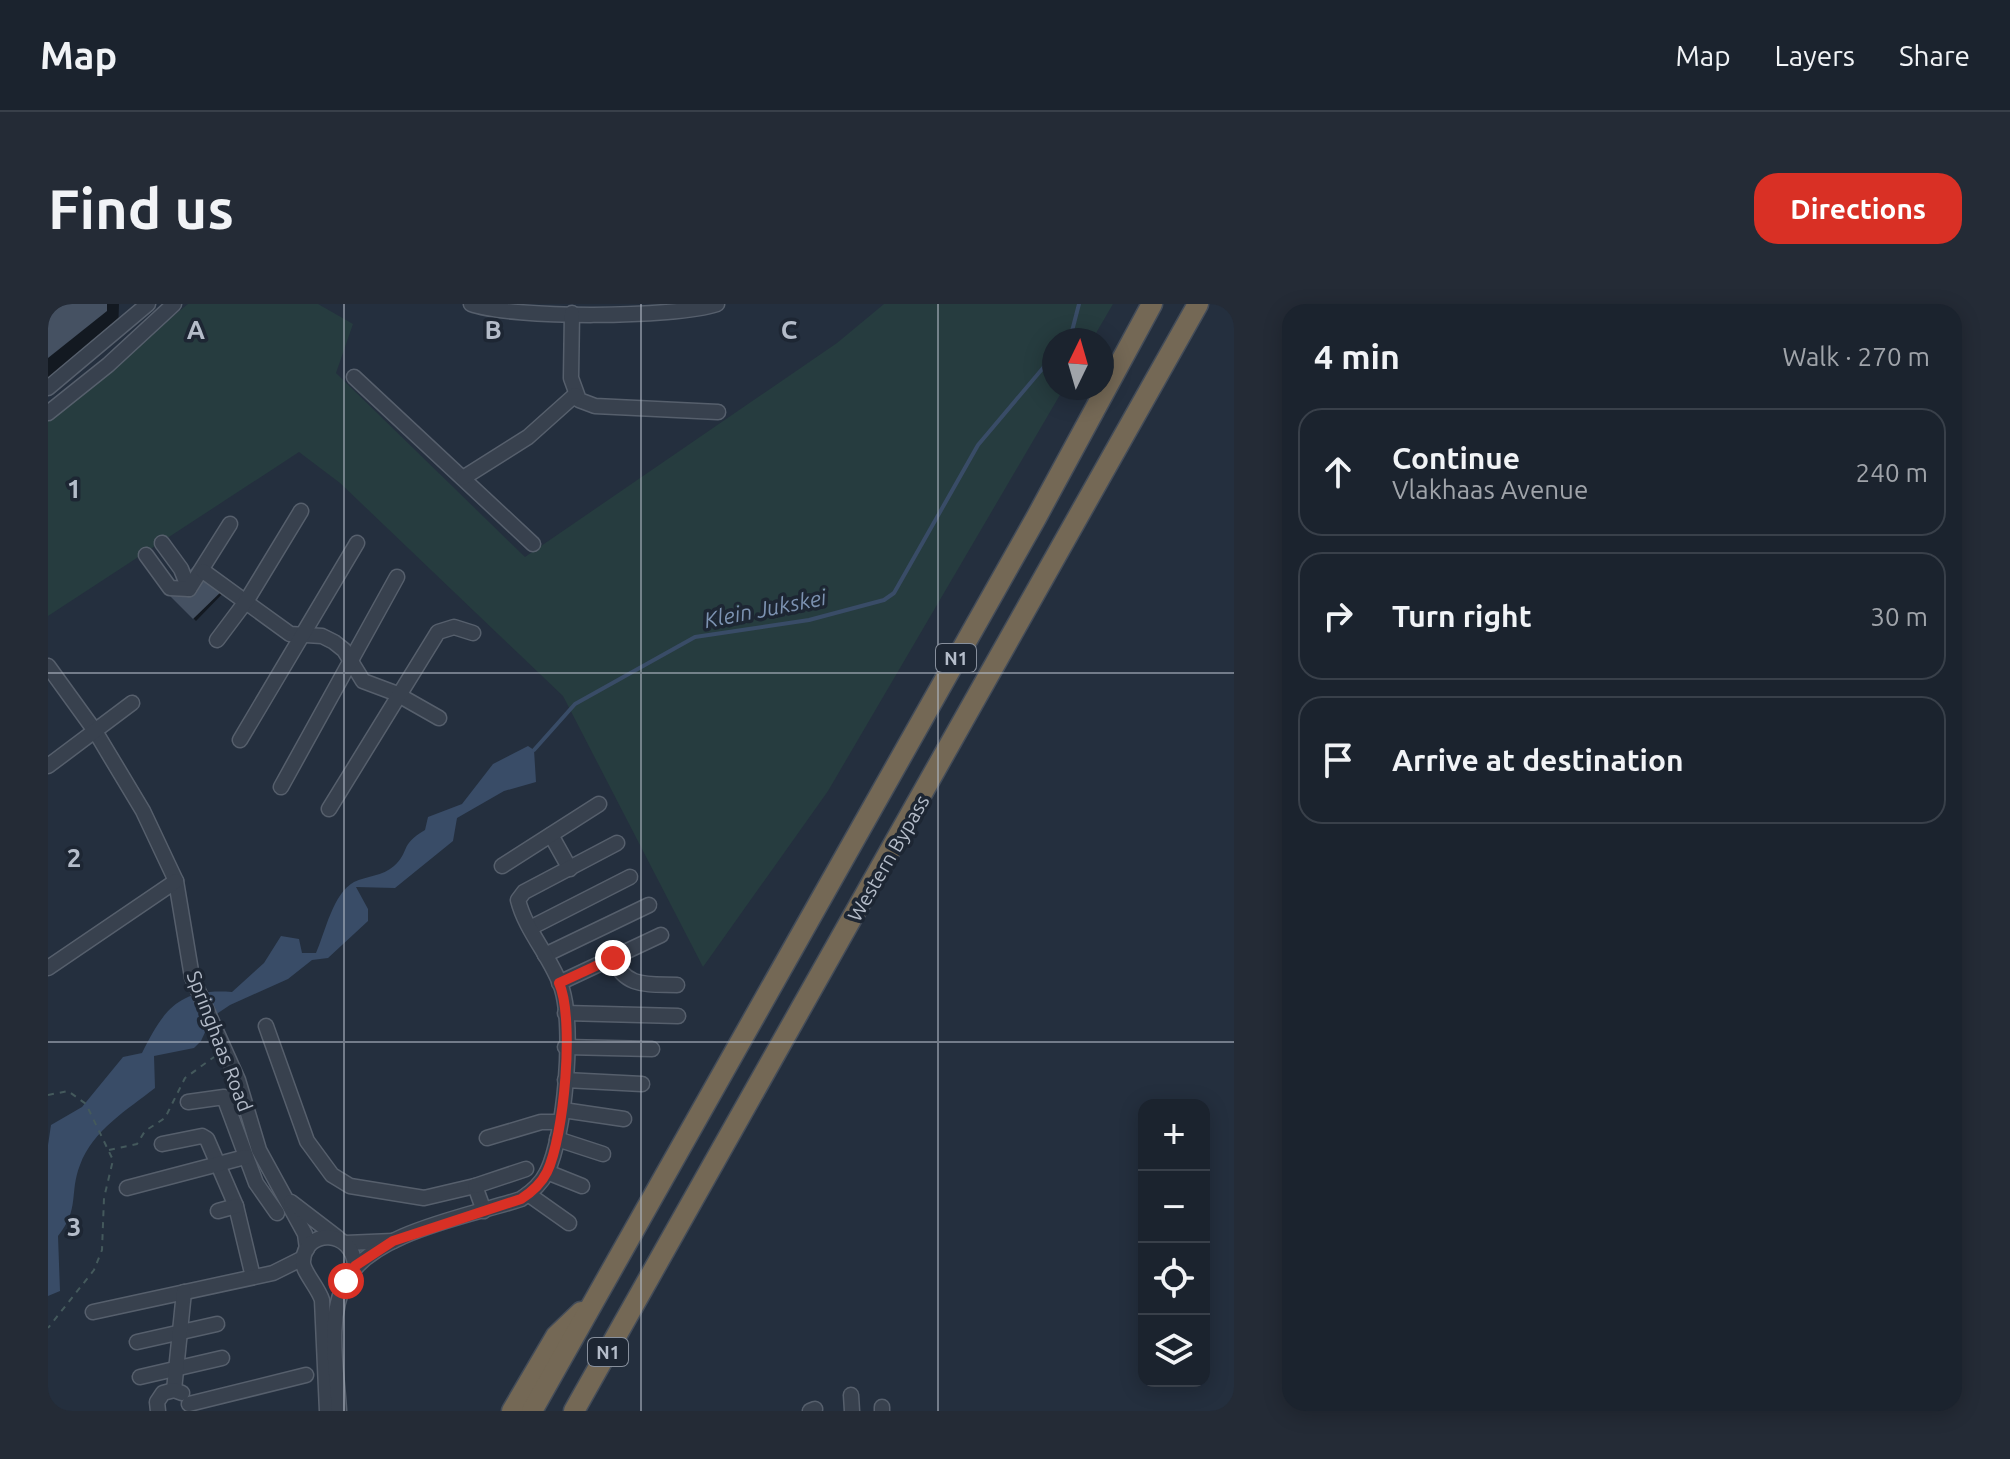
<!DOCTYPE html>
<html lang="en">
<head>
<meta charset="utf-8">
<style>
  body { margin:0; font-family:Ubuntu,sans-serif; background:#242b36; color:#f1f3f6 }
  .controls { position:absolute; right:24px; bottom:24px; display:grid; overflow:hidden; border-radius:16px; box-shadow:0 4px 20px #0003 }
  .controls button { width:72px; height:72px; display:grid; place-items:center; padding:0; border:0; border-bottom:2px solid #39404a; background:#1b232e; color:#f1f3f6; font:40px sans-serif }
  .compass { position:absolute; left:994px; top:24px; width:72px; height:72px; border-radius:50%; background:#1b232e; box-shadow:0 4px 20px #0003; rotate:5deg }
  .stop { position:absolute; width:24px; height:24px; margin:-18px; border:6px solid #d93025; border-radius:50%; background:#fff }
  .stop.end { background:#d93025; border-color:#fff; box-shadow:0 2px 8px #0008 }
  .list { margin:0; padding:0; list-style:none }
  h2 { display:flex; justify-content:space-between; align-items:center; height:104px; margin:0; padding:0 32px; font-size:34px }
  h2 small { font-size:26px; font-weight:400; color:#a0a4aa }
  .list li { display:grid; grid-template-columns:52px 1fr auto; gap:24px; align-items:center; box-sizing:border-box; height:128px; margin:0 16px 16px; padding:0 16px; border:2px solid #39404a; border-radius:24px }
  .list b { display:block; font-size:30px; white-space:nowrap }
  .list p { margin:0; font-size:26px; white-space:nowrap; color:#a0a4aa }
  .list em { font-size:26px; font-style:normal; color:#a0a4aa }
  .icon { flex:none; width:44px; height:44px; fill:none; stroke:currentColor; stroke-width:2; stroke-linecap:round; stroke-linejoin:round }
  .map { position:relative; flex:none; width:1186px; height:1107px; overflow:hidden; border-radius:24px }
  header { display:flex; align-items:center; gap:48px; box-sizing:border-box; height:112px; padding:0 40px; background:#1b232e; border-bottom:2px solid #39404a }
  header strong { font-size:38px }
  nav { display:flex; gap:44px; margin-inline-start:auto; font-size:28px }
  .intro { display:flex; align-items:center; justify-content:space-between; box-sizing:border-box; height:192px; padding:0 48px }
  h1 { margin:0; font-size:56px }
  .button { padding:20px 36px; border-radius:24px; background:#d93025; color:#fff; font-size:28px; font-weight:700 }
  main { display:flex; gap:48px; padding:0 48px }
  aside { flex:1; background:#1b232e; border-radius:24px; box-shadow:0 4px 20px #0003 }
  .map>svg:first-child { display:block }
  .green { fill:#263c3f }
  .water { fill:#394c67 }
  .shadow { fill:#0007 }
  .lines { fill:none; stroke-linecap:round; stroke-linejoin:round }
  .stream { stroke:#394c67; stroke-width:4 }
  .building { fill:#455162 }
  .minor-casing { stroke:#565f6c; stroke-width:17 }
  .highway-casing { stroke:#434c59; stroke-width:23 }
  .path { stroke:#44595c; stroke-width:2; stroke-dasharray:6 6; stroke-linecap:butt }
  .minor { stroke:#38414e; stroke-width:14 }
  .highway { stroke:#746855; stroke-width:20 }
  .route { stroke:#d93025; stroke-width:10 }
  .grid { fill:none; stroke:#b4bcc9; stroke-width:2; stroke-opacity:0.55 }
  .labels { text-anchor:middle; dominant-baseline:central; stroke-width:7; stroke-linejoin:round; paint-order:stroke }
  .shield { fill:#1d2633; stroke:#878f9c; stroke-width:2 }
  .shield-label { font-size:18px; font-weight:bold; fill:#b4bcc9 }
  .street-label { font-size:20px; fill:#b4bcc9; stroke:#1d2633 }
  .water-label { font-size:22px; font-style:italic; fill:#7c92b1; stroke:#1d2633 }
  .grid-label { font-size:26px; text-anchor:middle; font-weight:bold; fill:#b4bcc9; stroke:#1d2633; stroke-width:7; stroke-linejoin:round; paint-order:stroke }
</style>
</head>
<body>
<header>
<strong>Map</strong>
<nav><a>Map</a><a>Layers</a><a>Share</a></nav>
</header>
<div class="intro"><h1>Find us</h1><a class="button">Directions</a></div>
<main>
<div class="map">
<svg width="1186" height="1107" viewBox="0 0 1186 1107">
  <rect width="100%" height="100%" fill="#242f3e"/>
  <path class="green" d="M 140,0 L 270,0 L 305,20 L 288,69 L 477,253 L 789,39 L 836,0 L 1065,0 L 1044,36 L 1006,36 L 1006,84 L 1016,84 L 780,487 L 655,663 L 515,392 L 292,179 L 251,148 L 0,312 L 0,114 Z"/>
  <path class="water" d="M 480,442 L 486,446 L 488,478 L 456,487 L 409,514 L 405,537 L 347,584 L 308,583 L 320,605 L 320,617 L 280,654 L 264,656 L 240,675 L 182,701 L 164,713 L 153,737 L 146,744 L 106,752 L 107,784 C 79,806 45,826 32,861 C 21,889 32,905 10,932 L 12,987 L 0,992 L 0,841 L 3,821 L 34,803 L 75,753 L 94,749 C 116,705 131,684 184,688 L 216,659 L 233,632 L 251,635 L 254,649 L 268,649 C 277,629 285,589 306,578 C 318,572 335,572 346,562 C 362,548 351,541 377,526 L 380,513 L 414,500 L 445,460 Z"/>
  <g class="shadow">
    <path d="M 0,0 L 71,0 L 70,29 L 0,84 Z"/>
    <path d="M 179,285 L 148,317 L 123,292 Z"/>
  </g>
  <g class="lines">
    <g class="stream">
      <path d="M 1017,36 L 1024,27 L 1031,0"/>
      <path d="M 486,446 L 527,400 L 647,333 L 761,316 L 836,296 L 846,289 L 930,141 L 1006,51"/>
    </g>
  </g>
  <g class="building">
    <path d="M 0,0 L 59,0 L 59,7 L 0,54 Z"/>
    <path d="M 153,255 L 180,281 L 145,315 L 119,289 Z"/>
  </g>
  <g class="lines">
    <defs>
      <g id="minor">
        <path d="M 423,0 C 464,15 627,14 669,0"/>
        <path d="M 524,9 L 523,74 L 531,96 L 547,102 L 670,108"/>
        <path d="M 306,73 L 485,240"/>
        <path d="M 0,84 L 100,0"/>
        <path d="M 0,109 L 60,61 L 126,0"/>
        <path d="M 415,174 L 480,133 L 527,91"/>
        <path d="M 114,239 L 133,265 L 141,285"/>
        <path d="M 98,251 L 122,284 L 141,285 L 182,220"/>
        <path d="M 155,267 L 242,330 L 274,332 L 286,338 L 296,346 L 315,377 L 347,389 L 391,414"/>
        <path d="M 169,336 L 199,296 L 253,207"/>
        <path d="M 0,362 L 47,427 L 95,507 L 128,577 L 144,673 L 190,776 L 211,846 L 257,930 L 259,945"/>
        <path d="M 192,436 L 309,239"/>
        <path d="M 0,462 L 84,399"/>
        <path d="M 233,483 L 349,273"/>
        <path d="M 281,505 L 390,328 L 406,323 L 425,329"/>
        <path d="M 503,531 L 522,565"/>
        <path d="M 454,562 L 551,500"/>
        <path d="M 482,624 L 582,573"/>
        <path d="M 497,651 L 601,601"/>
        <path d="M 565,654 C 577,684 599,680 629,681"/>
        <path d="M 0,664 L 128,577"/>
        <path d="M 511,679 L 613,631"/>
        <path d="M 517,709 L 630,712"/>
        <path d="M 218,722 L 259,837 L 284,871 L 302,882 L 376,894 L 427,882 L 436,907"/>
        <path d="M 517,743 L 604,745"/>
        <path d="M 517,776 L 594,780"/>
        <path d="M 140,798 L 176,793 L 208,879 L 229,909"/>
        <path d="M 515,806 L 576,815"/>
        <path d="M 439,834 L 493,818 L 512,818"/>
        <path d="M 509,835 L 555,850"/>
        <path d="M 114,840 L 154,832 L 159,835 L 188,902 L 205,973"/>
        <path d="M 499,868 L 534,882"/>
        <path d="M 427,882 L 478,865"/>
        <path d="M 79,884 L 197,853"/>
        <path d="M 480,890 L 521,919"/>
        <path d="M 243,898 L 290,934"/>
        <path d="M 170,907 L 188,902"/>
        <path d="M 298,939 L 345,937"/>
        <path d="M 45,1008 L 225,969 L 255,954"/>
        <path d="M 89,1038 L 169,1020"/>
        <path d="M 92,1073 L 174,1054"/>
        <path d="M 126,1086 L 136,988"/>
        <path d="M 803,1091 L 804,1107"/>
        <path d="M 141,1100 L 258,1071"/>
        <path d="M 834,1103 L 834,1107"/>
        <path d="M 110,1107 L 109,1098 L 115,1089 L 126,1086 L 134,1089"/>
        <path d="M 279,1107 L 274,996 C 270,983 254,967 255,957 C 257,924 305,925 307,962"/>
        <path d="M 291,1107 C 289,1068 278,1014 298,977 C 324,928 422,912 473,895 C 484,888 493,880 499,868 C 517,831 526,725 514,685 C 504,654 478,628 470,596 L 476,588 L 569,539"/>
        <path d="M 762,1107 L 767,1105"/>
      </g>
      <g id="highway">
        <path d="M 464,1107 L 508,1032 L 533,1008"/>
        <path d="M 484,1107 L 988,214 L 1104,0"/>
        <path d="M 526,1107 L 1150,0"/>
      </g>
    </defs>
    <use href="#minor" class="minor-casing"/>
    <use href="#highway" class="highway-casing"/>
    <g class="path">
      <path d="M 0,791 L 20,787 L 38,800 L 65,856 L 56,894 L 54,946 L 46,966 L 0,1024"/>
      <path d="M 61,846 L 89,840 L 97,827 L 117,814 L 137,774 L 166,753"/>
    </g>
    <use href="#minor" class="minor"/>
    <use href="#highway" class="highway"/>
  </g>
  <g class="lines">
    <path class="route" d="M 298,977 L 307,962 L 345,937 L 473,895 C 484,888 493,880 499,868 C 516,833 527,715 511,679 L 565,654"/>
  </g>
  <path class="grid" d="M 296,0 L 296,1107M 593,0 L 593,1107M 890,0 L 890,1107M 0,369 L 1186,369M 0,738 L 1186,738"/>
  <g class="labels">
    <g class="shield">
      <rect x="888" y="340" width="40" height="28" rx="6"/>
      <rect x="540" y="1034" width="40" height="28" rx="6"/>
    </g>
    <g class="shield-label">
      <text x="908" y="354">N1</text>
      <text x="560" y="1048">N1</text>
    </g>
    <g class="street-label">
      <text transform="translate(840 554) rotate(-60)">Western Bypass</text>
      <text transform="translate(172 737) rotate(69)">Springhaas Road</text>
    </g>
    <g class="water-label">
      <text transform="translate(717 304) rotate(-11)">Klein Jukskei</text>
    </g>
  </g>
  <g class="grid-label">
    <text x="148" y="35">A</text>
    <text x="445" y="35">B</text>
    <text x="741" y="35">C</text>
    <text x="26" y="194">1</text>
    <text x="26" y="563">2</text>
    <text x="26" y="932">3</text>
  </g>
</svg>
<div class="controls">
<button>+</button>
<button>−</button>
<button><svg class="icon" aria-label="locate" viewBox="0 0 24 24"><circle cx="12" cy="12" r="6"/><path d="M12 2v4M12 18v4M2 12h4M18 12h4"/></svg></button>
<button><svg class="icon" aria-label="layers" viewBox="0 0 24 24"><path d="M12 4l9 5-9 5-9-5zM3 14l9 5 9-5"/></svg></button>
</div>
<svg class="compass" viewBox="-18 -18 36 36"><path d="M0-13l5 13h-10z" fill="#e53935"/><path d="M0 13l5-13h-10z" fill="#a0a4aa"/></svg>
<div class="stop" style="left:298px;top:977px"></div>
<div class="stop end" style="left:565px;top:654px"></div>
</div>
<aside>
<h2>4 min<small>Walk · 270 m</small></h2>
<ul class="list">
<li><svg class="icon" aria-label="ahead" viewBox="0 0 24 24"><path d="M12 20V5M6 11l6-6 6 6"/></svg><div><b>Continue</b><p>Vlakhaas Avenue</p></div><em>240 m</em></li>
<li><svg class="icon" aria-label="right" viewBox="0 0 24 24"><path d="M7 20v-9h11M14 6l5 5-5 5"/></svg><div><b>Turn right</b></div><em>30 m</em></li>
<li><svg class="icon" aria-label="arrive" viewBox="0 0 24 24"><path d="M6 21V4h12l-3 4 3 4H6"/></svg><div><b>Arrive at destination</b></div></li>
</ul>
</aside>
</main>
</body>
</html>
